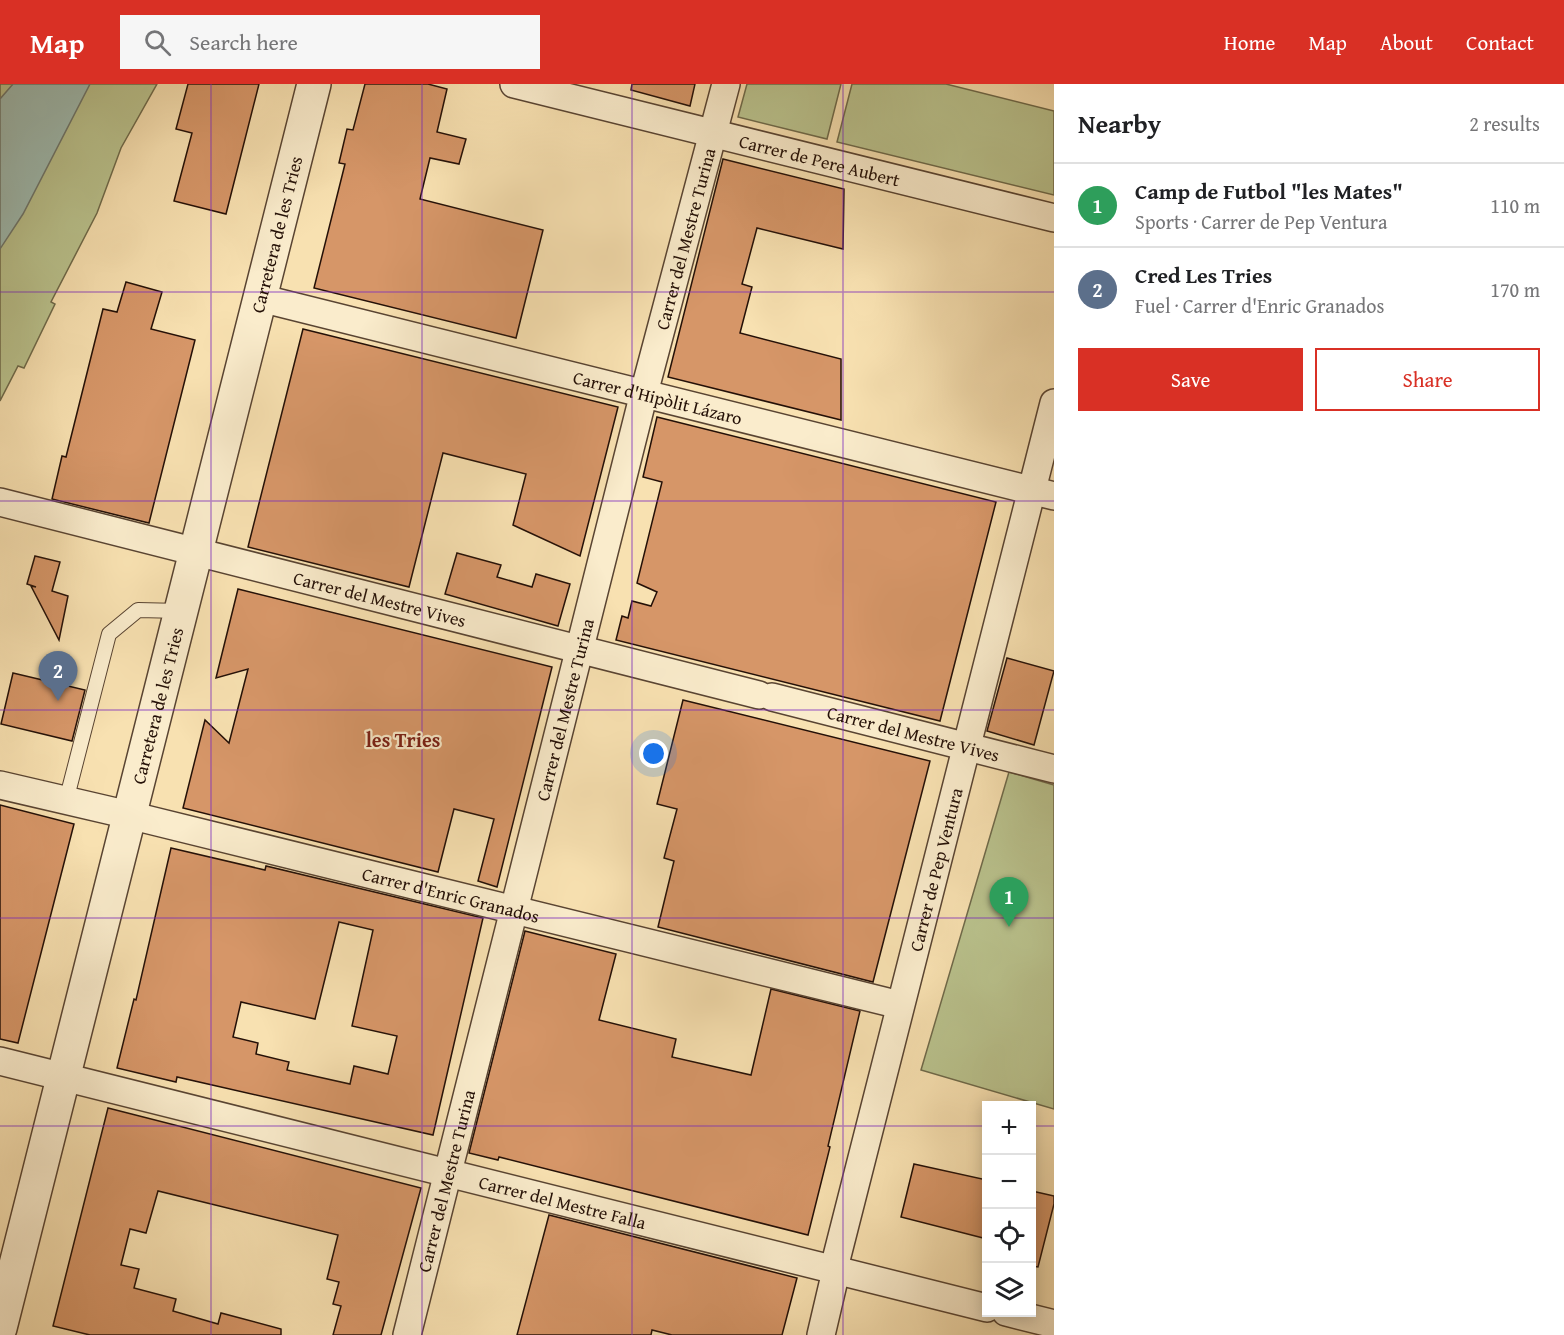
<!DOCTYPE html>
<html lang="en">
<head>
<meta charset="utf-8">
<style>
  body { margin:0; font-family:"Gentium Book Plus",serif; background:#f6f6f6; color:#202124 }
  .controls { position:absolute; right:18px; bottom:18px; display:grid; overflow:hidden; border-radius:0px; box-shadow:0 3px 15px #0003 }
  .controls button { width:54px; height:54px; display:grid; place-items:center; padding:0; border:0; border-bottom:2px solid #e0e0e0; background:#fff; color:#202124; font:30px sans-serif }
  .you { position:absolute; left:654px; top:670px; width:21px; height:21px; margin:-15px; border:4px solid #fff; border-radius:50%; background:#1a73e8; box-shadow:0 0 0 9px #1a73e833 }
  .badge { display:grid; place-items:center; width:39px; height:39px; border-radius:50%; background:#d93025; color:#fff; font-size:20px; font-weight:700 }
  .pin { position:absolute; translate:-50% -50px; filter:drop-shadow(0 2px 3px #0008) }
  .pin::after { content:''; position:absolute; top:32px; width:21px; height:18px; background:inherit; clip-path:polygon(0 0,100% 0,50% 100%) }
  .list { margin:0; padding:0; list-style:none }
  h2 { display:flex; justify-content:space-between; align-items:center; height:78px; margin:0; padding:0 24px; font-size:26px }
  h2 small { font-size:20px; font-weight:400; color:#757577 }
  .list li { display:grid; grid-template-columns:39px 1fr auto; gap:18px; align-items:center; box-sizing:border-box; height:84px; padding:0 24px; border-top:2px solid #e0e0e0 }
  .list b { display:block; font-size:22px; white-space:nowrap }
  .list p { margin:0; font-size:20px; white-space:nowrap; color:#757577 }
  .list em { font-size:20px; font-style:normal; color:#757577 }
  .actions { display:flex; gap:12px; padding:18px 24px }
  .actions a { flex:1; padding:14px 0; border:2px solid #d93025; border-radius:0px; text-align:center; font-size:21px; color:#d93025 }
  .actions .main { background:#d93025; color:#fff }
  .icon { flex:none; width:33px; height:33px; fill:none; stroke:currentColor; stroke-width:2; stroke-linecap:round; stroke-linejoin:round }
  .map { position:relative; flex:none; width:1054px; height:1251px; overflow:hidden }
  header { display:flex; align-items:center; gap:36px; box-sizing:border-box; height:84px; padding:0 30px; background:#d93025; color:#fff }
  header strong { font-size:28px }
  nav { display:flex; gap:33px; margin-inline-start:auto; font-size:21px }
  .search { width:420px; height:54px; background:#f6f6f6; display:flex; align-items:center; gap:15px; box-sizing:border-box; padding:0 21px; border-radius:0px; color:#757577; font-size:22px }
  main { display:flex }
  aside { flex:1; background:#fff }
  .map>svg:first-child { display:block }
  .green { fill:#bac38e; stroke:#6f6a4a; stroke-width:1.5 }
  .water { fill:#9ebcb2; stroke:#6d776e; stroke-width:1.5 }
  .building { fill:#d69668; stroke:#241007; stroke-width:1.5; fill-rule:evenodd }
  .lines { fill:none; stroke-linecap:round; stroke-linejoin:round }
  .service-casing { stroke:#594432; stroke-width:16 }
  .minor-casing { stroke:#594432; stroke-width:30 }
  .tertiary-casing { stroke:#594432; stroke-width:36 }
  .service { stroke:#faeccc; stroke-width:14 }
  .minor { stroke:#faeccc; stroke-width:27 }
  .tertiary { stroke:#faeccc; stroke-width:33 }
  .grid { fill:none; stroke:#7b2cbf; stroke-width:1.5; stroke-opacity:0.55 }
  .labels { text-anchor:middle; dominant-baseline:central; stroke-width:4.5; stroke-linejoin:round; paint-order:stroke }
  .street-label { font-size:18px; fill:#241007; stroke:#faeccc }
  .neighbourhood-label { font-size:20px; font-weight:bold; fill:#7a1f14; stroke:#faeccc }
</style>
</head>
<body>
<header>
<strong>Map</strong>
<div class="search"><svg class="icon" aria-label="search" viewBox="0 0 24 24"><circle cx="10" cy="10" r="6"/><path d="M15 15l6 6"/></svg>Search here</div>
<nav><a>Home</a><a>Map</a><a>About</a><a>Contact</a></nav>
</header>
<main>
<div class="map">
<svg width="1054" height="1251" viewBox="0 0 1054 1251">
  <rect width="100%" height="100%" fill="#f8e1b1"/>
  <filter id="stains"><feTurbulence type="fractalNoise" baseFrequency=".00333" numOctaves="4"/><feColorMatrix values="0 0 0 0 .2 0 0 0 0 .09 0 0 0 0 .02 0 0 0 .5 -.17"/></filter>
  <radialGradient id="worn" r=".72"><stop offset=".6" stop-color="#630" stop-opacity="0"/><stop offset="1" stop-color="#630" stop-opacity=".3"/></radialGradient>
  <g class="green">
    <path d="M 0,0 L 157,0 L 121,64 L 97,129 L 51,218 L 55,220 L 24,284 L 18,282 L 0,317 Z"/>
    <path d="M 747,0 L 841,0 L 827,55 L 738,33 Z"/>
    <path d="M 852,0 L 946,0 L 1054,27 L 1054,111 L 837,58 Z"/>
    <path d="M 1009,688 L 1054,701 L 1054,1025 L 921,986 Z"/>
  </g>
  <path class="water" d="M 13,0 L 90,0 L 23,130 L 0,165 L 0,15 Z"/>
  <g class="building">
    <path d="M 188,0 L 259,0 L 226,130 L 174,117 L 192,49 L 176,45 Z"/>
    <path d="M 365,0 L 428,0 L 447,5 L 437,48 L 466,55 L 459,80 L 430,74 L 420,115 L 543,146 L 516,254 L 314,204 L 345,80 L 339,79 L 347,45 L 353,46 Z"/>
    <path d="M 632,0 L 695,0 L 690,22 L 631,6 Z"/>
    <path d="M 723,75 L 844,105 L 843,165 L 757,144 L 742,200 L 752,203 L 740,249 L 841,275 L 841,336 L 668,293 Z"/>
    <path d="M 126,198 L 162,208 L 151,245 L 195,256 L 149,439 L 52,415 L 62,372 L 66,373 L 103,225 L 117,228 Z"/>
    <path d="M 303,245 L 618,323 L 580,472 L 513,441 L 526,390 L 443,369 L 409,503 L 248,463 Z"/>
    <path d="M 657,333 L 996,418 L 940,637 L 616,556 L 622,532 L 628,534 L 632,517 L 651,522 L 657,508 L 637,499 L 662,398 L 643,393 Z"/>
    <path d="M 457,469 L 501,481 L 497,493 L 532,503 L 536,490 L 570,500 L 558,542 L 445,510 Z"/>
    <path d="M 35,472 L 60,478 L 52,507 L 68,512 L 59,556 L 31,502 L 36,503 L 27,500 Z"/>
    <path d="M 238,505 L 552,583 L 497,803 L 478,797 L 494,735 L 454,725 L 438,788 L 183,724 L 205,636 L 229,659 L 248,585 L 216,594 Z"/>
    <path d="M 1007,574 L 1054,587 L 1034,661 L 987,647 Z"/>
    <path d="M 13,589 L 85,606 L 72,657 L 1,640 Z"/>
    <path d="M 683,616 L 930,677 L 873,898 L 658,843 L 674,777 L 664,774 L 677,725 L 657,720 Z"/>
    <path d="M 0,721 L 74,740 L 18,959 L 0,955 Z"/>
    <path d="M 171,764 L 265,786 L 266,782 L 483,834 L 433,1051 L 177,993 L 176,998 L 117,984 L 134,915 L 136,916 ZM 339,838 L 373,846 L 352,942 L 397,952 L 388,990 L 354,982 L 350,1000 L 287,986 L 289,978 L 256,970 L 258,959 L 233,953 L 241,918 L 315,935 Z"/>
    <path d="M 525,847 L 616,870 L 599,936 L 676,955 L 672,973 L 751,991 L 771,905 L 860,927 L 828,1062 L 830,1063 L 808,1151 L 499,1073 L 498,1076 L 469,1069 Z"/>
    <path d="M 108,1024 L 421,1104 L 381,1251 L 333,1251 L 341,1222 L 333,1220 L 339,1198 L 327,1195 L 338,1151 L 158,1107 L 146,1149 L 130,1145 L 121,1181 L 139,1185 L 134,1204 L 176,1215 L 173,1227 L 218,1240 L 221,1229 L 281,1245 L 281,1251 L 90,1251 L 53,1242 Z"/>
    <path d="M 914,1080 L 987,1096 L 987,1155 L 901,1133 Z"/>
    <path d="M 1032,1107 L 1054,1112 L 1054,1120 L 1038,1183 L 1032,1182 Z"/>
    <path d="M 549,1131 L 797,1194 L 782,1251 L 672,1251 L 652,1246 L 651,1251 L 517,1251 Z"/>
  </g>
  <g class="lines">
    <defs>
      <path id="service" d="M 66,717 L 109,550 L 138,526 L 181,527"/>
      <g id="minor">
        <path id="s1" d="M 514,0 L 1054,134"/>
        <path id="s2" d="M 260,214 L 1054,412"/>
        <path id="s3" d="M 0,418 L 759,611"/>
        <path id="s4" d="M 772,613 L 1054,685"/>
        <path id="s5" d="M 0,701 L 129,731 L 900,921"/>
        <path id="s6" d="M 0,977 L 987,1224"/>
        <path d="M 1006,1228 L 1054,1240"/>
        <path id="s7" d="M 407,1251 L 644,309 L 726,0"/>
        <path id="s8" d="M 821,1251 L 836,1187 L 835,1180 L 1054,319"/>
      </g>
      <g id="tertiary">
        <path id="s9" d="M 0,1244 L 314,0"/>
      </g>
    </defs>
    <use href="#service" class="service-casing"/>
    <use href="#minor" class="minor-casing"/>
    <use href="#tertiary" class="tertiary-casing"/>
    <use href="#service" class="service"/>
    <use href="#minor" class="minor"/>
    <use href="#tertiary" class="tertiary"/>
  </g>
  <path class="grid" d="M 211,0 L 211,1251M 422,0 L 422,1251M 632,0 L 632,1251M 843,0 L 843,1251M 0,208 L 1054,208M 0,417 L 1054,417M 0,626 L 1054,626M 0,834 L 1054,834M 0,1042 L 987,1042M 1032,1042 L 1054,1042"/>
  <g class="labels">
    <g class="street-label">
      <text stroke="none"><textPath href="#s1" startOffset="315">Carrer de Pere Aubert</textPath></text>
      <text stroke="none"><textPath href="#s9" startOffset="1128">Carretera de les Tries</textPath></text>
      <text stroke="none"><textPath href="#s7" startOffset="1131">Carrer del Mestre Turina</textPath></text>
      <text stroke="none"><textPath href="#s2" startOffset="410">Carrer d'Hipòlit Lázaro</textPath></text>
      <text stroke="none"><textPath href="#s3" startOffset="392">Carrer del Mestre Vives</textPath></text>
      <text stroke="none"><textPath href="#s9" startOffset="642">Carretera de les Tries</textPath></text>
      <text stroke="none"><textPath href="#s7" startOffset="645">Carrer del Mestre Turina</textPath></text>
      <text stroke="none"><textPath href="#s4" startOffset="146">Carrer del Mestre Vives</textPath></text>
      <text stroke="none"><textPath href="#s8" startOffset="480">Carrer de Pep Ventura</textPath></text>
      <text stroke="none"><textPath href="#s5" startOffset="464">Carrer d'Enric Granados</textPath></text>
      <text stroke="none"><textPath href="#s7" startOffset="159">Carrer del Mestre Turina</textPath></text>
      <text stroke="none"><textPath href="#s6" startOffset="580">Carrer del Mestre Falla</textPath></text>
    </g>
    <g class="neighbourhood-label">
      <text x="403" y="655">les Tries</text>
    </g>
  </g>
  <rect width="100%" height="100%" filter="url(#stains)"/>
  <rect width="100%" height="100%" fill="url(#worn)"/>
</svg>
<div class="controls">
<button>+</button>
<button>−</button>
<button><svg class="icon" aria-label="locate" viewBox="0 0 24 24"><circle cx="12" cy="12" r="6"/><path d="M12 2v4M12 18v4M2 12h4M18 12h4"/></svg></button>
<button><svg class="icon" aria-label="layers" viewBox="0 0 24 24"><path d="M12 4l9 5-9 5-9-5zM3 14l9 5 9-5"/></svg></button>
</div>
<div class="you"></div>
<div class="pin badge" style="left:1009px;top:843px;background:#2e9e5b">1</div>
<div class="pin badge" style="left:58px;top:617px;background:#5c6f8a">2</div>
</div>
<aside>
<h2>Nearby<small>2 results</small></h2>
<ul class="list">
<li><span class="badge" style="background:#2e9e5b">1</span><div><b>Camp de Futbol &quot;les Mates&quot;</b><p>Sports · Carrer de Pep Ventura</p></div><em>110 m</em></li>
<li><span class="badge" style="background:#5c6f8a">2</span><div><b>Cred Les Tries</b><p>Fuel · Carrer d'Enric Granados</p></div><em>170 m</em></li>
</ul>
<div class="actions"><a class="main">Save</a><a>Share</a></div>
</aside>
</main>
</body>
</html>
